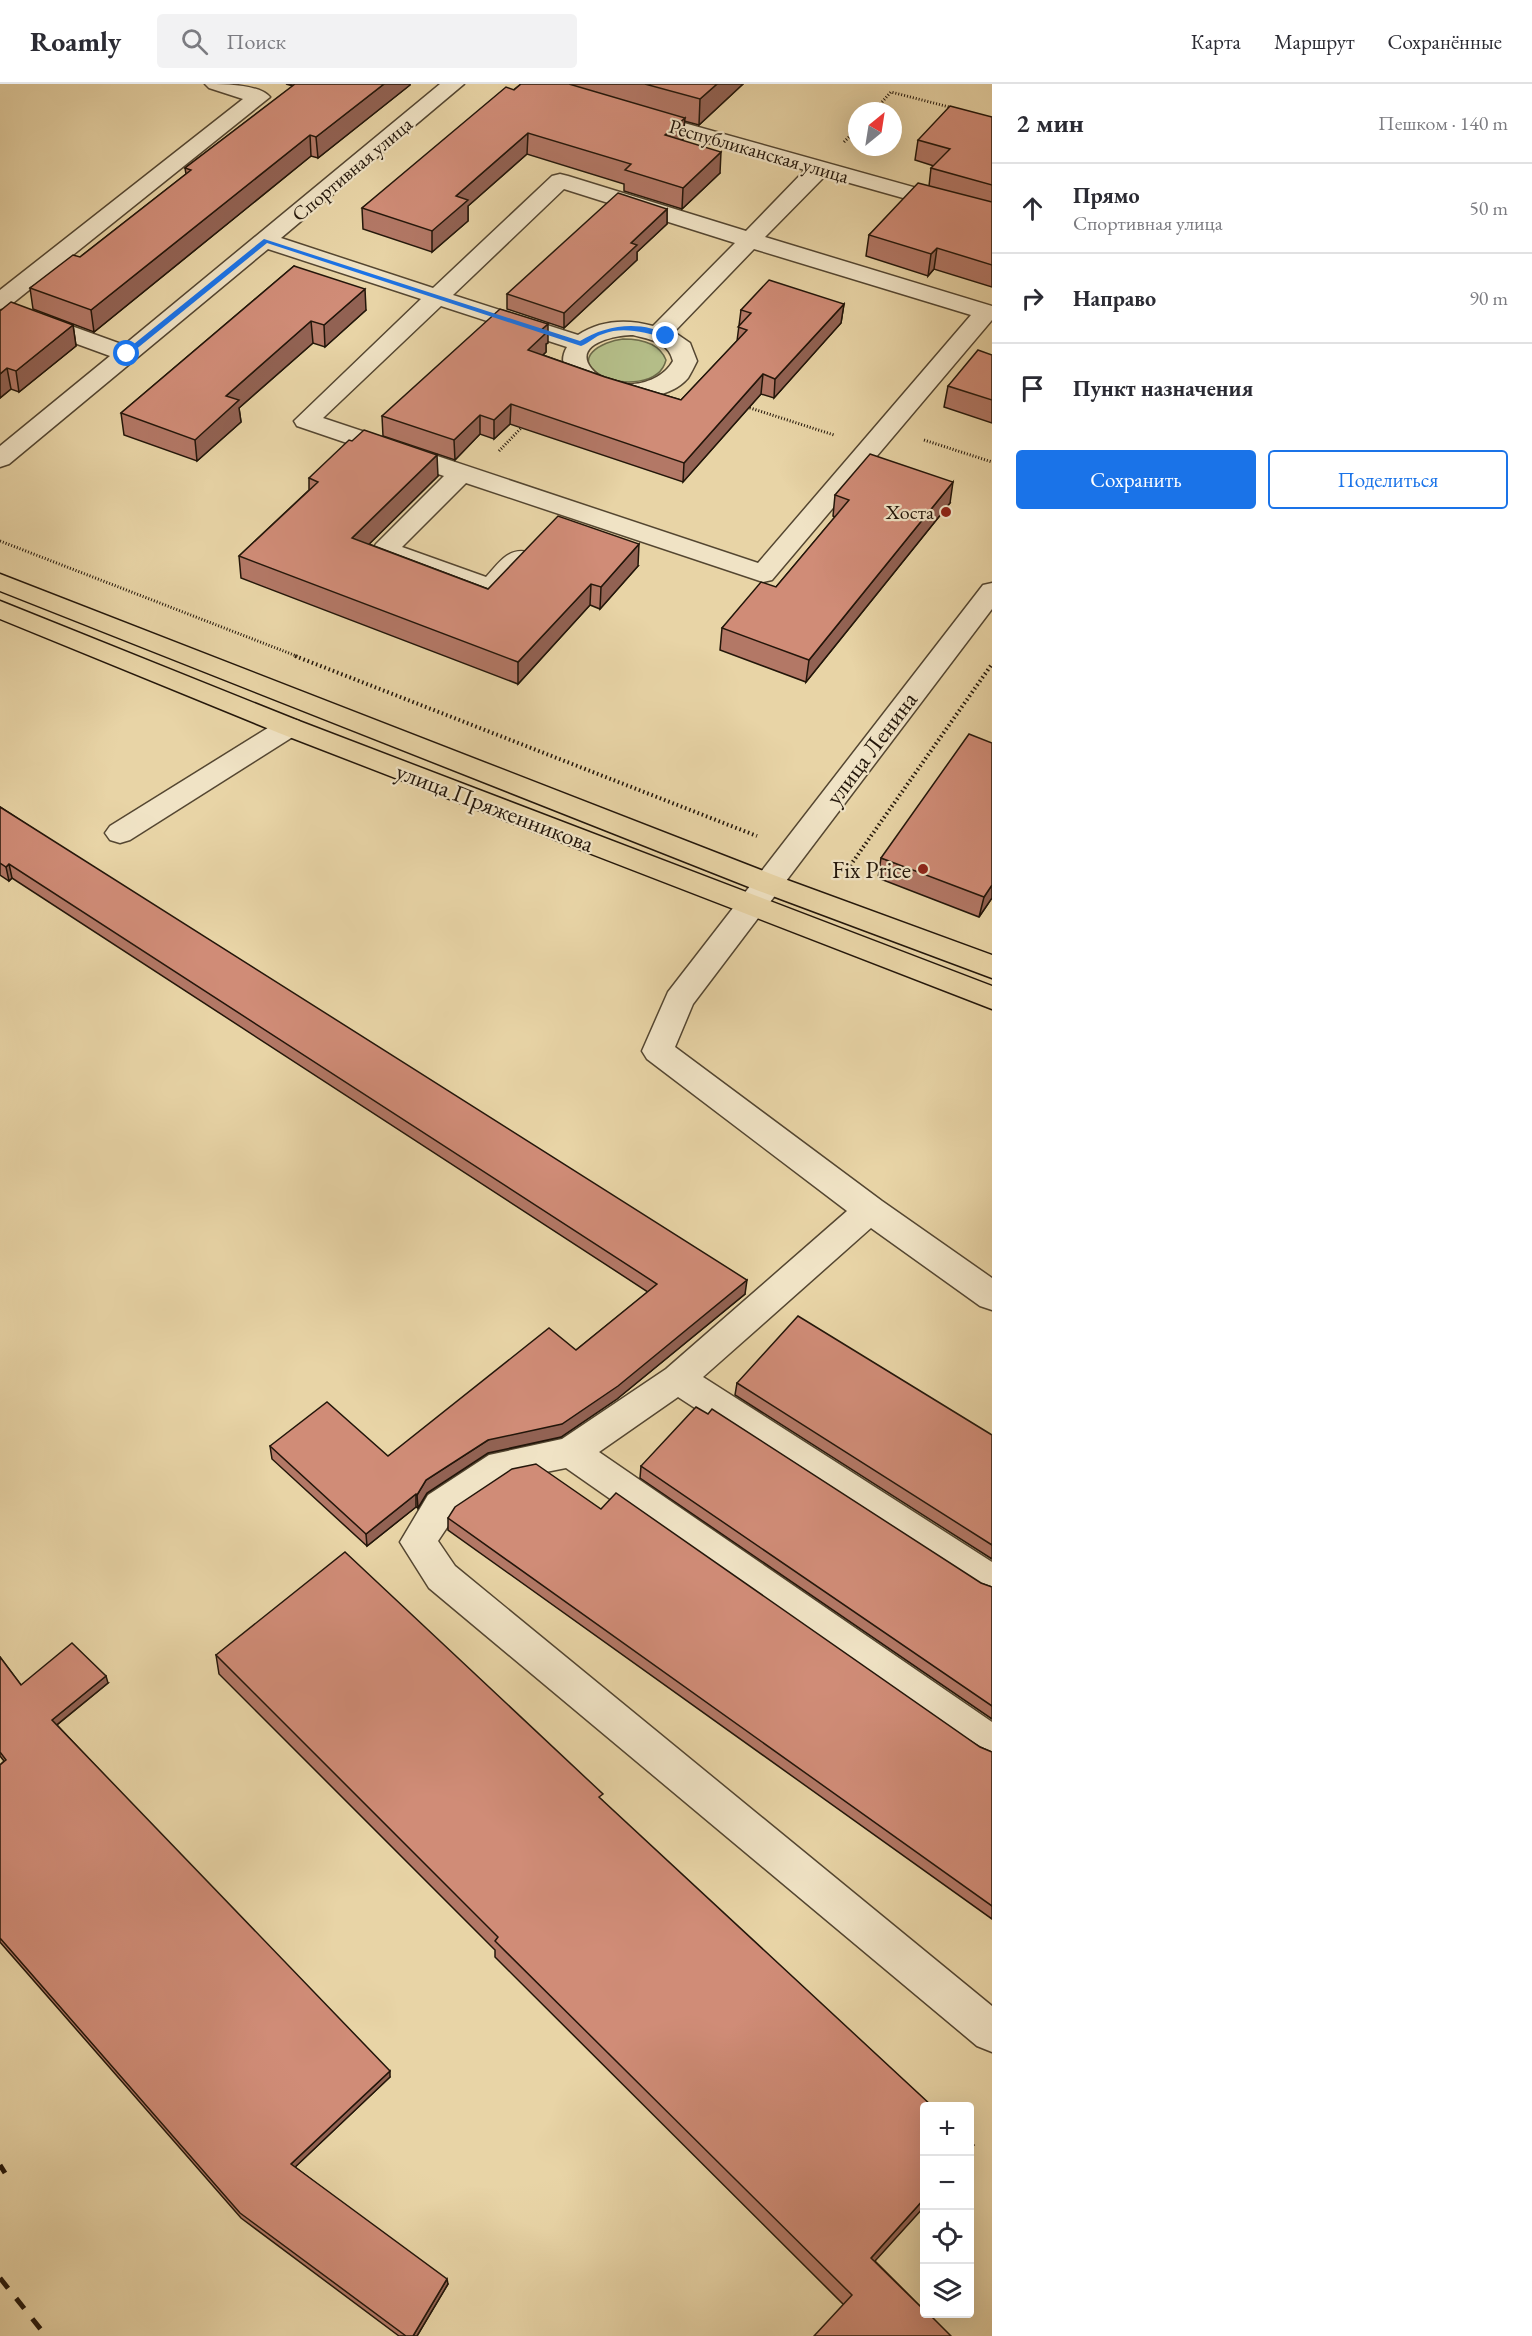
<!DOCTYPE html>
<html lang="ru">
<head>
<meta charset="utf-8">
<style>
  body { margin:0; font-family:"EB Garamond",serif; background:#f2f2f3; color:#2b2b33 }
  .controls { position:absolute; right:18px; bottom:18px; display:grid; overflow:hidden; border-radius:6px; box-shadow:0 6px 24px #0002 }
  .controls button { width:54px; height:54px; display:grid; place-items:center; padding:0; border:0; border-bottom:2px solid #e1e1e2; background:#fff; color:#2b2b33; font:30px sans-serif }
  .compass { position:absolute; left:848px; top:18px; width:54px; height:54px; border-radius:50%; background:#fff; box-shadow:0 6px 24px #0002; rotate:30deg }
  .stop { position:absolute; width:18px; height:18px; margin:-14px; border:4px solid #1a73e8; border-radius:50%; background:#fff }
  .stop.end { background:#1a73e8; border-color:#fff; box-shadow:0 2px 6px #0008 }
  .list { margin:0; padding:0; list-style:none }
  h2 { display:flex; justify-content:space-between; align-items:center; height:78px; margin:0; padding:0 24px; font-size:26px }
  h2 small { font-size:20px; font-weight:400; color:#7c7c81 }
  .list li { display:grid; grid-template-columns:39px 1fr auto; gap:18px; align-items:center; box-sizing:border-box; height:90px; padding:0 24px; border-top:2px solid #e1e1e2 }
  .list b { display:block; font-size:22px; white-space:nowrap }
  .list p { margin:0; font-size:20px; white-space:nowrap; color:#7c7c81 }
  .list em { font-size:20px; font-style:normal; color:#7c7c81 }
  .actions { display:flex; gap:12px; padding:18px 24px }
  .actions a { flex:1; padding:14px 0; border:2px solid #1a73e8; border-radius:6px; text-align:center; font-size:21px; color:#1a73e8 }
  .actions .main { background:#1a73e8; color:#fff }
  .icon { flex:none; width:33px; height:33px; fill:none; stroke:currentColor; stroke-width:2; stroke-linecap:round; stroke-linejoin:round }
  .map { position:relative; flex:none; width:992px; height:2252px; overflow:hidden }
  header { display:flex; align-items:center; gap:36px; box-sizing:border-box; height:84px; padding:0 30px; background:#fff; border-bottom:2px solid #e1e1e2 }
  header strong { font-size:28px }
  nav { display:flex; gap:33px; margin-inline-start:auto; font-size:21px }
  .search { width:420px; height:54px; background:#f2f2f3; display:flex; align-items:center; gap:15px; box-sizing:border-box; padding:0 21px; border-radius:6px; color:#7c7c81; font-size:22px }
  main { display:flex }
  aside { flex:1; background:#fff }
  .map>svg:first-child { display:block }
  .green { fill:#b4bd88; stroke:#6c6a49; stroke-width:1.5 }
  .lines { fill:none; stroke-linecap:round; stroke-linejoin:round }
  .minor-casing { stroke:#544631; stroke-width:3 }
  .major-casing { stroke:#23160a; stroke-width:3 }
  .path-far1 { stroke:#23160a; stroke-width:3; stroke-dasharray:1 2; stroke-linecap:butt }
  .path { stroke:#23160a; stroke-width:4; stroke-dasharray:1.5 3; stroke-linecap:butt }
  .minor { fill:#f0e3c5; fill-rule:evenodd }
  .major { fill:#e8d4a6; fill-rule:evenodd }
  .rail { stroke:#23160a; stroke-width:5; stroke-dasharray:13 13; stroke-linecap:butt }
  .wall { fill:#b37866; stroke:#23160a; stroke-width:1.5 }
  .shaded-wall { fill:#926253; stroke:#23160a; stroke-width:1.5 }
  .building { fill:#d08c77; stroke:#23160a; stroke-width:1.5 }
  .route { fill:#1a73e8 }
  .poi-dot { fill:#8f2418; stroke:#f0e3c5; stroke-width:2 }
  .labels { text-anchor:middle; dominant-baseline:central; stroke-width:4.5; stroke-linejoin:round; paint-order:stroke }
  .far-street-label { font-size:20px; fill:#23160a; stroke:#f0e3c5 }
  .far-poi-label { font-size:20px; fill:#23160a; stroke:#f0e3c5; text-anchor:end }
  .street-label { font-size:24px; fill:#23160a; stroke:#f0e3c5 }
  .poi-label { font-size:24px; fill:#23160a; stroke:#f0e3c5; text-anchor:end }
</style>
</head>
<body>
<header>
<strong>Roamly</strong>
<div class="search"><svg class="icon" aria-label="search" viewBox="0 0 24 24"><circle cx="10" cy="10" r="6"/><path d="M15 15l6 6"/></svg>Поиск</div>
<nav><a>Карта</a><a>Маршрут</a><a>Сохранённые</a></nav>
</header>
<main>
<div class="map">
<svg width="992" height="2252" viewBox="0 0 992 2252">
  <rect width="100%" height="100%" fill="#e8d4a6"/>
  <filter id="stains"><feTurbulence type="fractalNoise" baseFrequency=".00333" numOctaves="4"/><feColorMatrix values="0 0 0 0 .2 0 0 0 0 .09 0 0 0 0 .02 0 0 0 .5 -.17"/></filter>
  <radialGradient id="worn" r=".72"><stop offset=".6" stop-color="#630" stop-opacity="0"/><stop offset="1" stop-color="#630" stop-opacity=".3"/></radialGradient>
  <path class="green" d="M 623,255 C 640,255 659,258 666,276 C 660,301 621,302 602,292 C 570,275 602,257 623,255 Z"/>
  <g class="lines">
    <defs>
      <g id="minor">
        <path d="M 205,0 C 222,0 259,0 270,13 L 8,223 L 0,225 L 0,206 L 243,15 L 209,4 Z"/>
        <path d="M 440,0 L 464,0 L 281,154 L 433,204 L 552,92 L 560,90 L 568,92 L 746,147 L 805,86 L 633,38 L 630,33 L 633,28 L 641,27 L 992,125 L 992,139 L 825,92 L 765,153 L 992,222 L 992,236 L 772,496 L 763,498 L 466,399 L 402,463 L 486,493 C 498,480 508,463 528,468 L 532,474 L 528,480 C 514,494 502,515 481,510 L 376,472 L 372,466 L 376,460 L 444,392 L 297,342 L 294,337 L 421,215 L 268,165 L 9,380 L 0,383 L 0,362 L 110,272 L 25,241 L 21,236 L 25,231 L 33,229 L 41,231 L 124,261 ZM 564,105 L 735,159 L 653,242 C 627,235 601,236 578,251 L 453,211 ZM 754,165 L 971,231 L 758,479 L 323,334 L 441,222 L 567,263 C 541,306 653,335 688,294 C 691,289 694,283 697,277 L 690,259 L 674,248 ZM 633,251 C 651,256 668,257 673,277 C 658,304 611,309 591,284 C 572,259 618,251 633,251 Z"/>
        <path d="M 992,499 L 992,525 L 693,920 L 675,963 L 882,1117 L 992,1194 L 992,1226 L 980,1222 L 871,1144 L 703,1293 L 992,1478 L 992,1514 L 979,1509 L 678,1313 L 599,1368 L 992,1638 L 992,1678 L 978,1672 L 566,1384 L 511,1395 L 454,1433 L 438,1457 L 455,1482 L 992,1922 L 992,1968 L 977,1962 L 429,1504 L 400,1458 L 428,1411 L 489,1371 L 562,1355 L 666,1285 L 847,1127 L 647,975 L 642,967 L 668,908 L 983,501 Z"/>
        <path d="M 289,634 L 299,637 L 303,643 L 299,649 L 130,756 L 120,759 L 110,756 L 105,749 L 110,742 L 279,637 Z"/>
      </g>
      <g id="major">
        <path d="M 0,490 L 779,793 L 992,871 L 992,894 L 759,807 L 0,507 Z"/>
        <path d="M 0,517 L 299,637 L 992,902 L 992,925 L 279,649 L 0,535 Z"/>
      </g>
    </defs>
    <use href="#minor" class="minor-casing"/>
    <use href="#major" class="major-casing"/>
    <g class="path-far1">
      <path d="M 874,27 L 891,8 L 953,24"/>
      <path d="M 844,58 L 857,45"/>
      <path d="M 744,322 L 834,351"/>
      <path d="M 924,356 L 992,378"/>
      <path d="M 499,367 L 525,340"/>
      <path d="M 0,457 L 299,573"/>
    </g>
    <g class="path">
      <path d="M 295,572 L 757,752"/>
      <path d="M 845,789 L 992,580"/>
    </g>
    <use href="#minor" class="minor"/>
    <use href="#major" class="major"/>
    <g class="rail">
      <path d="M 0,2081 L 5,2089"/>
      <path d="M 0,2194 L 46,2252"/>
    </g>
  </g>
  <g class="wall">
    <path d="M 286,0 L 410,0 L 410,1 L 318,74 L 311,72 L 94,248 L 33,225 L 30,204 L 80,173 L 186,90 L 185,84 L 293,2 Z"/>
    <path d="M 521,0 L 743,0 L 699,41 L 684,37 L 683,55 L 682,56 L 720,89 L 682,125 L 624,107 L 624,100 L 527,70 L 468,122 L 468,137 L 432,168 L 363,145 L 362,124 Z"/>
    <path d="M 992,33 L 992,203 L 934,185 L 928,192 L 866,172 L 869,151 L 929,102 L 931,84 L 934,82 L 915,76 L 918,56 Z"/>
    <path d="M 667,125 L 667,140 L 637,168 L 637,176 L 564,244 L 507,225 L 507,210 Z"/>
    <path d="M 294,182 L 366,226 L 325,263 L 313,259 L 239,324 L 241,338 L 197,377 L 124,351 L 121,329 Z"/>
    <path d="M 844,220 L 841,239 L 774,314 L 761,310 L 683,398 L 510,340 L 494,355 L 480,350 L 455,376 L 383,352 L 382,332 L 548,259 L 546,260 L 546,268 L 543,271 L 605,293 L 681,316 L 737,257 L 741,226 Z"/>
    <path d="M 0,227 L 73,241 L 76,262 L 19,308 L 11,305 L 0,314 Z"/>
    <path d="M 992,271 L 992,339 L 944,323 L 948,302 Z"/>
    <path d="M 438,392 L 369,460 L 488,505 L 638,482 L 600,525 L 590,521 L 518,600 L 241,494 L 239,472 L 309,406 L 309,394 Z"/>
    <path d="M 835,411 L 950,419 L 806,598 L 720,566 L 722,544 L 776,503 L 835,433 L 833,432 Z"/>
    <path d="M 0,723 L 745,1210 L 617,1315 L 561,1353 L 488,1369 L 427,1409 L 418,1424 L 416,1423 L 367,1462 L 272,1375 L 270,1362 L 388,1372 L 576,1266 L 648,1208 L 12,794 L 9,797 L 0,791 Z"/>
    <path d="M 881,774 L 992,814 L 979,833 L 878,794 Z"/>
    <path d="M 737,1299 L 992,1351 L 992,1475 L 735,1311 Z"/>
    <path d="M 641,1382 L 992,1503 L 992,1635 L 640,1394 Z"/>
    <path d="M 601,1425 L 980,1663 L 992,1668 L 992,1835 L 448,1446 L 448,1434 Z"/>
    <path d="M 216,1571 L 602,1716 L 875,2177 L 924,2226 L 843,2220 L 495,1873 L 495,1866 L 219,1590 Z"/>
    <path d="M 0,1573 L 21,1601 L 108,1599 L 57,1641 L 390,1993 L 295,2083 L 448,2200 L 417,2252 L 399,2252 L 241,2134 L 0,1858 L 0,1681 L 4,1677 L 0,1672 Z"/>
  </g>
  <g class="shaded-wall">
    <path d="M 384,0 L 410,0 L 410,1 L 318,74 L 316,53 Z"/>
    <path d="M 717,0 L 743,0 L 699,41 L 700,15 Z"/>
    <path d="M 685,34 L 683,55 L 664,72 L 665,51 Z"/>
    <path d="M 528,49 L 527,70 L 468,122 L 468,137 L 432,168 L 432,147 L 456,112 Z"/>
    <path d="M 310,51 L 311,72 L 94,248 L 91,226 Z"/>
    <path d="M 721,68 L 720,89 L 682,125 L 683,104 Z"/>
    <path d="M 667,125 L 667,140 L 637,168 L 637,176 L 564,244 L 564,229 L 631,159 Z"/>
    <path d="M 937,164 L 934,185 L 928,192 L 931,170 Z"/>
    <path d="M 365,205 L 366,226 L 325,263 L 324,241 Z"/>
    <path d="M 844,220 L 841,239 L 774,314 L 775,295 Z"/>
    <path d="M 311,237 L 313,259 L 239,324 L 241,338 L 197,377 L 195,356 L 226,312 Z"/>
    <path d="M 548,240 L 548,259 L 546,260 L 546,268 L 528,285 L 528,266 L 540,247 Z"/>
    <path d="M 73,241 L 76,262 L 19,308 L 16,287 Z"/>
    <path d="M 7,284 L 11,305 L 0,314 L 0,290 Z"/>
    <path d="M 763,290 L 761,310 L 683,398 L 684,379 Z"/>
    <path d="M 511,320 L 510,340 L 494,355 L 494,336 Z"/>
    <path d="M 480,331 L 480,350 L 455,376 L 454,356 Z"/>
    <path d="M 437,371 L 438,392 L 353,476 L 352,454 Z"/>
    <path d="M 953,398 L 950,419 L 806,598 L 809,576 Z"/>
    <path d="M 639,460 L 638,482 L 600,525 L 601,503 Z"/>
    <path d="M 591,500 L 590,521 L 518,600 L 518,578 Z"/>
    <path d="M 9,780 L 12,794 L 9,797 L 6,783 Z"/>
    <path d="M 992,801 L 992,814 L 979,833 L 984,813 Z"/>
    <path d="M 747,1196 L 745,1210 L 617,1315 L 561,1353 L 488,1369 L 427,1409 L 418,1424 L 417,1411 L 426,1396 L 488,1356 Z"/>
    <path d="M 416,1410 L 416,1423 L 367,1462 L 366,1450 Z"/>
    <path d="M 106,1592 L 108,1599 L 54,1643 L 52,1636 Z"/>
    <path d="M 390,1987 L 390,1993 L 292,2086 L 291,2080 Z"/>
    <path d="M 924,2115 L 924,2123 L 866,2187 L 871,2174 Z"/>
    <path d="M 447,2195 L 448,2200 L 417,2252 L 413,2252 Z"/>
  </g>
  <g class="building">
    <path d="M 295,0 L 384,0 L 316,53 L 310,51 L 91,226 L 30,204 L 73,171 L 80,173 L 191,86 L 185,84 Z"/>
    <path d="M 521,0 L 569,0 L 685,34 L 665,51 L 721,68 L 683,104 L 625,86 L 631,80 L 528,49 L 456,112 L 468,116 L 432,147 L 362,124 L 506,3 L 514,6 Z"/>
    <path d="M 645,0 L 717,0 L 700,15 Z"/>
    <path d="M 950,22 L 992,33 L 992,101 L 931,84 L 950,65 L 918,56 Z"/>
    <path d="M 918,99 L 992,118 L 992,181 L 937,164 L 931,170 L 869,151 Z"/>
    <path d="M 618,109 L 667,125 L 631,159 L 637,161 L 564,229 L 507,210 Z"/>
    <path d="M 294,182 L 365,205 L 324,241 L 311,237 L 226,312 L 239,316 L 195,356 L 121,329 Z"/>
    <path d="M 769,196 L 844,220 L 775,295 L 763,290 L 684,379 L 511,320 L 494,336 L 480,331 L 454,356 L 382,332 L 500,225 L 548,240 L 540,247 L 546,249 L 528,266 L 605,293 L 681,316 L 747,246 L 738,243 L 751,229 L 741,226 Z"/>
    <path d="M 11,218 L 73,241 L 16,287 L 7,284 L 0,290 L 0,227 Z"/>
    <path d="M 978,266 L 992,271 L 992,316 L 948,302 Z"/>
    <path d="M 364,346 L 437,371 L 352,454 L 488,505 L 558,432 L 639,460 L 601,503 L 591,500 L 518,578 L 239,472 L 318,398 L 309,394 L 349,356 L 352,357 Z"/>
    <path d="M 870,370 L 953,398 L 809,576 L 722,544 L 761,498 L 776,503 L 849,416 L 835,411 Z"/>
    <path d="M 969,650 L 992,659 L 992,801 L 984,813 L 881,774 Z"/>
    <path d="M 0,723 L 747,1196 L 618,1302 L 562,1340 L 488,1356 L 426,1396 L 417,1411 L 416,1410 L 366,1450 L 270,1362 L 327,1318 L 388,1372 L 549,1244 L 576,1266 L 657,1200 L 9,780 L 6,783 L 0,779 Z"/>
    <path d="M 798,1232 L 992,1351 L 992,1461 L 737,1299 Z"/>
    <path d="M 696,1323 L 708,1330 L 712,1325 L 981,1499 L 992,1503 L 992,1622 L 641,1382 Z"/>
    <path d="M 536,1380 L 601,1425 L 616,1409 L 980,1663 L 992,1668 L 992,1822 L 448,1434 L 455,1423 L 512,1385 Z"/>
    <path d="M 345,1468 L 603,1710 L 599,1713 L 932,2022 L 924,2022 L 924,2115 L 871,2174 L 924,2226 L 924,2229 L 928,2229 L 951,2252 L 814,2252 L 852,2211 L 495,1857 L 498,1853 L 216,1571 Z"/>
    <path d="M 72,1559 L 106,1592 L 52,1636 L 390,1987 L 291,2080 L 447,2195 L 413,2252 L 406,2252 L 240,2129 L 0,1854 L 0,1681 L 6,1676 L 0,1668 L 0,1573 L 21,1601 Z"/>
    <path d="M 969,2057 L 974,2061 L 969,2066 Z"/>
  </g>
  <path class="route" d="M 264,155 L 580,257 C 607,240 642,236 670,252 L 666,254 C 645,249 624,242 603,250 C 595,252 589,259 581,262 L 267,159 L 129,271 L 124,271 L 124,268 Z"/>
  <g class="poi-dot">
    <circle cx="946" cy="428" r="6"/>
    <circle cx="923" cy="785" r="6"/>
  </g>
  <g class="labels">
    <g class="far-street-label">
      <text transform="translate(759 67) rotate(16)">Республиканская улица</text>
      <text transform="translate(352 85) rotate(-40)">Спортивная улица</text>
    </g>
    <g class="far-poi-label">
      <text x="934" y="428">Хоста</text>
    </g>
    <g class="street-label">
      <text transform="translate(871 664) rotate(-53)">улица Ленина</text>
      <text transform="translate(495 723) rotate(21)">улица Пряженникова</text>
    </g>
    <g class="poi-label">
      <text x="911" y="785">Fix Price</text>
    </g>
  </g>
  <rect width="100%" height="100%" filter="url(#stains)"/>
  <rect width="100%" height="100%" fill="url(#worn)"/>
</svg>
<div class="controls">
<button>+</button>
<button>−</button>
<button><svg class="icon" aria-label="locate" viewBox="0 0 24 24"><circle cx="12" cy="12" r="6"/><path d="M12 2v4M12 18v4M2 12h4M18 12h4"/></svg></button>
<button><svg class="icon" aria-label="layers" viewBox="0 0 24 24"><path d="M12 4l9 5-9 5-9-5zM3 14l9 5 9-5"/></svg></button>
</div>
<svg class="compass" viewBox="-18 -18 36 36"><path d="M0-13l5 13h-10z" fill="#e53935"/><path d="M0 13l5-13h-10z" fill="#7c7c81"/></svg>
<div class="stop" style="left:127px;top:270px"></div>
<div class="stop end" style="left:666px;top:252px"></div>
</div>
<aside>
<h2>2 мин<small>Пешком · 140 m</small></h2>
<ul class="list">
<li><svg class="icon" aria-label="ahead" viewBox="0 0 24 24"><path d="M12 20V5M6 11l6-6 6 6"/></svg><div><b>Прямо</b><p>Спортивная улица</p></div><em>50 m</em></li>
<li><svg class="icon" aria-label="right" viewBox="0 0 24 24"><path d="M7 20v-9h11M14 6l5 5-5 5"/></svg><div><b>Направо</b></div><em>90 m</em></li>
<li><svg class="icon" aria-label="arrive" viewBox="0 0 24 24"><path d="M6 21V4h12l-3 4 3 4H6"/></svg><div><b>Пункт назначения</b></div></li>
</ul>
<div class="actions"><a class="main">Сохранить</a><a>Поделиться</a></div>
</aside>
</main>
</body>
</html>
